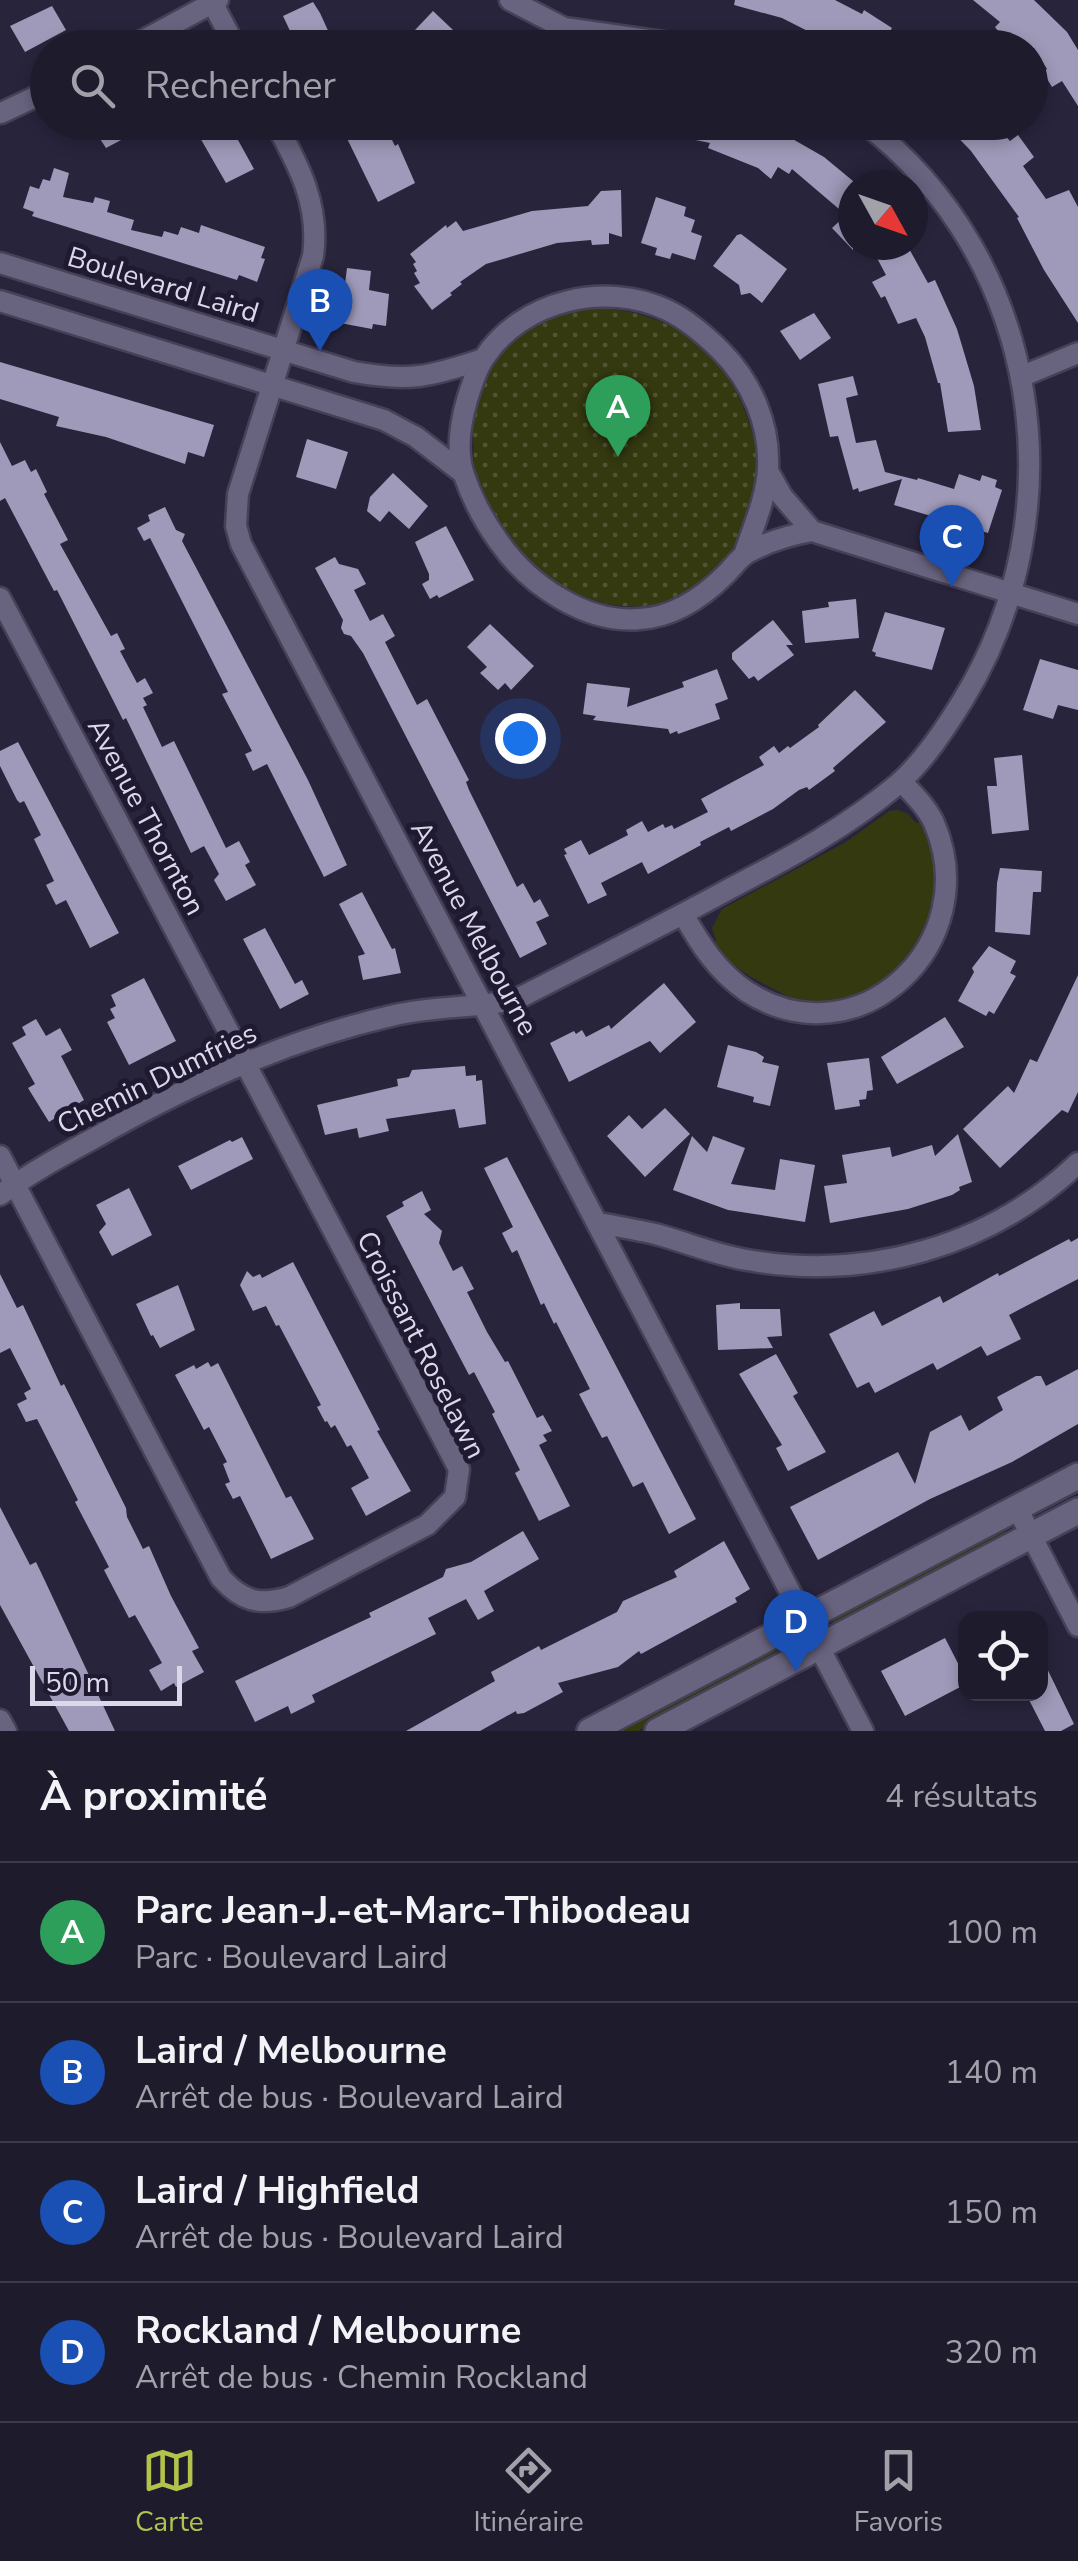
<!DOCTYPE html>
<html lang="fr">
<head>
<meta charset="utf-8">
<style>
  body { margin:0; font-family:"Nunito Sans",sans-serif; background:#262435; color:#f1f3f6 }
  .controls { position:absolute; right:30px; bottom:30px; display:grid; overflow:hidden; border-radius:20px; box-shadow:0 5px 15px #0003 }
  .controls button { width:90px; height:90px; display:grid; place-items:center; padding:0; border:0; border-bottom:2px solid #3c3949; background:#1e1b2d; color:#f1f3f6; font:50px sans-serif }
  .compass { position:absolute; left:838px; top:170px; width:90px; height:90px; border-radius:50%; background:#1e1b2d; box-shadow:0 5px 15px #0003; rotate:130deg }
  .scale { position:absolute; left:30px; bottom:25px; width:152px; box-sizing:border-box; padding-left:10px; border:5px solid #dbd9e9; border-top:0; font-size:28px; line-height:35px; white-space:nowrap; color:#dbd9e9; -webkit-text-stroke:8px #1f1a31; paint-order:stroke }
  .you { position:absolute; left:520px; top:738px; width:35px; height:35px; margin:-25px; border:8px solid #fff; border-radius:50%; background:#1a73e8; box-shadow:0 0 0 15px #1a73e833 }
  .badge { display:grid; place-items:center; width:65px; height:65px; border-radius:50%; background:#b3c24b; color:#fff; font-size:32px; font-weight:700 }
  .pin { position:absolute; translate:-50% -82px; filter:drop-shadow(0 2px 5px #0008) }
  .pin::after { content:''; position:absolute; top:52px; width:35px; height:30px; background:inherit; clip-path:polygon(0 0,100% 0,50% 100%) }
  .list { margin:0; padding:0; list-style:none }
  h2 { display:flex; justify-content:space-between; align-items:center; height:130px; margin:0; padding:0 40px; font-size:42px }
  h2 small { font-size:32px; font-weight:400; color:#a1a1aa }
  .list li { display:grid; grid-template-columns:65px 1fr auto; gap:30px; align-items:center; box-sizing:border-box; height:140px; padding:0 40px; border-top:2px solid #3c3949 }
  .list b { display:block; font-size:38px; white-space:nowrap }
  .list p { margin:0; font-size:32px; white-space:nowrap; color:#a1a1aa }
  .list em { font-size:32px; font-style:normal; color:#a1a1aa }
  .icon { flex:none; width:55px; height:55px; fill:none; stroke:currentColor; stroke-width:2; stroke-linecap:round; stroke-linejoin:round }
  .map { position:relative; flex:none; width:1078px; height:1731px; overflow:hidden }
  .search { position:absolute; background:#1e1b2d; box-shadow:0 5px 15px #0003; left:30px; right:30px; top:30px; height:110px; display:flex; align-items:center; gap:25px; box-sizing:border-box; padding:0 35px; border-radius:55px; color:#a1a1aa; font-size:38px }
  .sheet { height:690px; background:#1e1b2d }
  nav { display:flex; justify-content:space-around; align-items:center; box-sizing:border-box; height:140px; border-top:2px solid #3c3949; background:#1e1b2d; font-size:28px; color:#a1a1aa }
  nav a { display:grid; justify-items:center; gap:5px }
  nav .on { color:#b3c24b }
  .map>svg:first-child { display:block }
  .grass { fill:#343910 }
  .park { fill:url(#park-dots) }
  .building { fill:#9f9ab9 }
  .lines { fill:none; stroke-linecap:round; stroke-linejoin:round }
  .street-casing { stroke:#464156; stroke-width:25 }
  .secondary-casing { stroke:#464156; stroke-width:30 }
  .street { stroke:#68637f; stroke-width:20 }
  .secondary { stroke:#68637f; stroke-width:25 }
  .labels { text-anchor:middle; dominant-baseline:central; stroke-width:10; stroke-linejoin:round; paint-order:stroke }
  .street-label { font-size:28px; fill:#dbd9e9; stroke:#1f1a31 }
</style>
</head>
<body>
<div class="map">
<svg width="1078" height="1731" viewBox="0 0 1078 1731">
  <defs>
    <pattern id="park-dots" width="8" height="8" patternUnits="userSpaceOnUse" patternTransform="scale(2.5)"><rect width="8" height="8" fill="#343910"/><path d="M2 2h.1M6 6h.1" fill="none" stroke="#515533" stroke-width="1.8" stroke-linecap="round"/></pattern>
  </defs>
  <rect width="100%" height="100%" fill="#28243c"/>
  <g class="grass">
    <path d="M 898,810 L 908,814 L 916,823 L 920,822 L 948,873 L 912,973 L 815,1014 C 779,986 742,982 713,943 L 716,940 L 712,928 L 722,909 L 846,842 L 889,811 Z"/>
    <path d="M 1001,1528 L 1006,1535 L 836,1627 L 830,1617 Z"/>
    <path d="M 786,1640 L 792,1651 L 638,1731 L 612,1731 Z"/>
  </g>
  <path class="park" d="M 602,308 C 684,315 733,360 754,438 C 757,449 768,462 768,473 C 767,494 750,534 744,555 L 730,555 C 673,631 582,617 521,552 C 502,531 489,504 478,478 L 463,473 L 474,466 L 473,425 L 483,359 C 505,350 513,340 531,328 C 553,314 577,309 602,308 Z"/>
  <g class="building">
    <path d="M 735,0 L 835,0 L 862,14 L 864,10 L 892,28 L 880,48 L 841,48 L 782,18 L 734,5 Z"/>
    <path d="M 973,0 L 1034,0 L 1067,32 L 1078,50 L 1078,106 L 1062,81 L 1052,87 L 1043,72 L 1047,69 L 1034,48 L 1011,48 L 995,27 L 1000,22 Z"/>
    <path d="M 313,2 L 320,13 L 336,48 L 298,48 L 283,16 Z"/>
    <path d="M 52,6 L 66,30 L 25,52 L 10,26 Z"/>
    <path d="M 433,11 L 472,48 L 398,48 Z"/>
    <path d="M 89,122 L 155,122 L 106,148 Z"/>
    <path d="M 191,122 L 228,122 L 254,169 L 226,183 Z"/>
    <path d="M 339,122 L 383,122 L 395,146 L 398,144 L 415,183 L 378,202 Z"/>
    <path d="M 690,122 L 763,122 L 824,157 L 853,181 L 853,250 L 832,228 L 846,215 L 792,169 L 789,174 L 778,167 L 771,179 L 758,168 L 708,148 L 710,143 L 686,138 Z"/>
    <path d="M 943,122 L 992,122 L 1010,141 L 1018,135 L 1034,157 L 1023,166 L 1046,199 L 1069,190 L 1078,207 L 1078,323 L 1044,270 L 1017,218 L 1019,217 L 971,151 Z"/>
    <path d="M 54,168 L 69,173 L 63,197 L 93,203 L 95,197 L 110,201 L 107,212 L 134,220 L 131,230 L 162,237 L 164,231 L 178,235 L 181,227 L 199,233 L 201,225 L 265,247 L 261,258 L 265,259 L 257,282 L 239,275 L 237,280 L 32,216 L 34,212 L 23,208 L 30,186 L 39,189 L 43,179 L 50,181 Z"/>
    <path d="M 621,190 L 622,237 L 609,233 L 609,244 L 592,245 L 591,240 L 557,243 L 486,264 L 460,282 L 462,284 L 450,293 L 452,295 L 432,310 L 414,286 L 420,283 L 414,273 L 417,271 L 413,264 L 416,262 L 410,254 L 446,225 L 447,228 L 456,221 L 463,231 L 532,211 L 588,206 L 601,191 Z"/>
    <path d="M 656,197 L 686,207 L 684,216 L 695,220 L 691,232 L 702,236 L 695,260 L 672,253 L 670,259 L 655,255 L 657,248 L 641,243 Z"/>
    <path d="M 741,234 L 787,269 L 762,303 L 750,293 L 741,295 L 739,285 L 713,266 L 737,235 Z"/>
    <path d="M 870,245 L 907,245 L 928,283 L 935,280 L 957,329 L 974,386 L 981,430 L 948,432 L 940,383 L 938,383 L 925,337 L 916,318 L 898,324 L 885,296 L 881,298 L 872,282 L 886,275 Z"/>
    <path d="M 347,268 L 371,271 L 369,290 L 389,294 L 386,326 L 373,324 L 372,329 L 340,323 Z"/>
    <path d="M 814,313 L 831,338 L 800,360 L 780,331 Z"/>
    <path d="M 0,362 L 214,425 L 204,457 L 188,452 L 185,464 L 106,437 L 56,426 L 59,417 L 0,399 Z"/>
    <path d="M 853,376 L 858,395 L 846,398 L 856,443 L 876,440 L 885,472 L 917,480 L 918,478 L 954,489 L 959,474 L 980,481 L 982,475 L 997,480 L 995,487 L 1002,490 L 988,533 L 894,505 L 902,479 L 859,492 L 858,488 L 853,490 L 838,436 L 830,437 L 818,384 Z"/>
    <path d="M 307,439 L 348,452 L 336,489 L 296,477 Z"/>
    <path d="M 0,442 L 12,466 L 25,460 L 31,472 L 36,469 L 47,492 L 44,494 L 68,540 L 60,544 L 111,636 L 117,633 L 125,649 L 120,651 L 137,683 L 145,678 L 153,693 L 143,698 L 147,705 L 143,707 L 162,747 L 174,741 L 226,848 L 239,841 L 250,862 L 245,865 L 256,885 L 226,901 L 214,880 L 219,874 L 204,846 L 191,853 L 126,718 L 123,720 L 116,706 L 57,590 L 54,591 L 5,498 L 0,501 Z"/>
    <path d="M 393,473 L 428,506 L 409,529 L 389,511 L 380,522 L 367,511 L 370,497 Z"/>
    <path d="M 165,507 L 176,530 L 185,534 L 182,541 L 308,780 L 347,865 L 324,877 L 267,764 L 253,771 L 245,754 L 252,751 L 222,694 L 228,692 L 150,538 L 144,541 L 137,528 L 150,521 L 148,515 Z"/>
    <path d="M 446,526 L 474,580 L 439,598 L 437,595 L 430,599 L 422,584 L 429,580 L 429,574 L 415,542 Z"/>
    <path d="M 335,557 L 339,564 L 358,569 L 366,584 L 354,590 L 370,621 L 383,614 L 395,636 L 385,642 L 417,705 L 427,699 L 469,780 L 466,782 L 469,790 L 517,887 L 523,883 L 534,903 L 540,899 L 549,916 L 536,922 L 547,944 L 520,958 L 363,653 L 351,636 L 344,634 L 341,628 L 343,620 L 315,568 Z"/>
    <path d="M 856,599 L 859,638 L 805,643 L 802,611 L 829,607 L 828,602 Z"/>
    <path d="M 885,612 L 945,628 L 932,670 L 875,656 L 876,653 L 872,651 Z"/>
    <path d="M 773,620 L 793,645 L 786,645 L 794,655 L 758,681 L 754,676 L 749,679 L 732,659 L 732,653 Z"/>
    <path d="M 490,624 L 534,666 L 511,690 L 505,683 L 498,690 L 480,673 L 487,667 L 467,647 Z"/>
    <path d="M 1040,659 L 1078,670 L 1078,710 L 1058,705 L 1053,719 L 1023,710 Z"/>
    <path d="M 717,669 L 728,699 L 715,704 L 720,719 L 678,734 L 677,731 L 670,734 L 668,729 L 593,720 L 596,716 L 583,714 L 587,683 L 630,688 L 627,707 L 684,687 L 682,682 Z"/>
    <path d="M 855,690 L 886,722 L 833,768 L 835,771 L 809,790 L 807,787 L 799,790 L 773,809 L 731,831 L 729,827 L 700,842 L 701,845 L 648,874 L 642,862 L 601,883 L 607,895 L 588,904 L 564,855 L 567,854 L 564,849 L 581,840 L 589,855 L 628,835 L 626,830 L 642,821 L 648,832 L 663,824 L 665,828 L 672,825 L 674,829 L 708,812 L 701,799 L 764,765 L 759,757 L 774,746 L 779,753 L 788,746 L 790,748 L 819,727 L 818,725 Z"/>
    <path d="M 18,742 L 119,933 L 90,948 L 66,900 L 56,905 L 46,885 L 54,881 L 34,839 L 41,835 L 24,801 L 20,803 L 17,800 L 0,766 L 0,751 Z"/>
    <path d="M 1022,755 L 1029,830 L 992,834 L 987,786 L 997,786 L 994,758 Z"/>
    <path d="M 1000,868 L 1042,871 L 1041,892 L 1033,892 L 1030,935 L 995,932 L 997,883 Z"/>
    <path d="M 362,892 L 392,949 L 395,948 L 401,973 L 363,980 L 358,956 L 365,954 L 339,904 Z"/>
    <path d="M 265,928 L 295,984 L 302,980 L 309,994 L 280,1009 L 243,939 Z"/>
    <path d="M 989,946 L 1016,961 L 1010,973 L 1016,976 L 994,1014 L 989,1011 L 986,1016 L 958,1001 L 974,972 L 972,968 Z"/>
    <path d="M 1078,975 L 1078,1092 L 1068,1113 L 1062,1110 L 1000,1168 L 963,1129 L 1008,1086 L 1014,1093 L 1030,1059 L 1037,1062 Z"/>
    <path d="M 144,978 L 176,1041 L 129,1065 L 107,1022 L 115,1018 L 110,1009 L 116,1006 L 111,995 Z"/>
    <path d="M 664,983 L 696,1022 L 660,1053 L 650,1041 L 569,1082 L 550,1043 L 574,1031 L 576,1034 L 582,1030 L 586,1037 L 609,1025 L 611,1029 Z"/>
    <path d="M 945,1017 L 964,1047 L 897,1084 L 881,1057 Z"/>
    <path d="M 36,1019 L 46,1036 L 60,1028 L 72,1050 L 61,1056 L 84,1100 L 49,1122 L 28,1088 L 35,1084 L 12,1043 L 26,1035 L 22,1027 Z"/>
    <path d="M 728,1045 L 756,1052 L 764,1057 L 762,1062 L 779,1066 L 770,1106 L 753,1102 L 754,1097 L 717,1087 Z"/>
    <path d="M 869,1058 L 873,1090 L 867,1091 L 866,1099 L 859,1100 L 860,1106 L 835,1110 L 827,1063 Z"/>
    <path d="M 465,1066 L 466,1076 L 476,1075 L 476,1081 L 482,1080 L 486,1124 L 459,1128 L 455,1109 L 386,1119 L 389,1131 L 359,1138 L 357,1128 L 325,1135 L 317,1105 L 398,1086 L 397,1079 L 409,1077 L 412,1070 Z"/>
    <path d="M 665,1108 L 690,1134 L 645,1177 L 607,1136 L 629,1115 L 642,1129 Z"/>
    <path d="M 958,1134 L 972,1182 L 959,1187 L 960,1190 L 952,1195 L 908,1209 L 830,1223 L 824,1186 L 847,1183 L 842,1155 L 890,1147 L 892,1157 L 932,1145 L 935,1156 Z"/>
    <path d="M 692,1136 L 707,1152 L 713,1136 L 745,1148 L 731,1184 L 775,1190 L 780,1159 L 815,1165 L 805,1222 L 728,1210 L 673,1190 Z"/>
    <path d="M 242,1137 L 253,1159 L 191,1190 L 178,1166 L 230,1140 L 232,1142 Z"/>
    <path d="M 507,1157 L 696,1519 L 669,1534 L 643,1482 L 633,1487 L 607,1436 L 602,1438 L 579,1394 L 590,1389 L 556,1322 L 554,1324 L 544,1303 L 541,1305 L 517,1250 L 512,1253 L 502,1233 L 513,1227 L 484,1168 Z"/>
    <path d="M 129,1188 L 152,1235 L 112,1256 L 99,1232 L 106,1224 L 96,1205 Z"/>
    <path d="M 422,1191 L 431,1210 L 424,1214 L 442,1231 L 439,1243 L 453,1271 L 462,1266 L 474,1289 L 467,1292 L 487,1332 L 505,1362 L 508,1361 L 537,1418 L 543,1415 L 552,1431 L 543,1435 L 547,1441 L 539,1445 L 570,1506 L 539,1521 L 515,1473 L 520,1470 L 492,1414 L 495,1412 L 474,1372 L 469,1375 L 386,1216 L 404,1206 L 402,1202 Z"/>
    <path d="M 1078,1238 L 1078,1279 L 1009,1315 L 1021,1339 L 987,1356 L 981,1346 L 937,1370 L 933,1363 L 875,1393 L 869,1382 L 857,1388 L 829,1334 L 874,1311 L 882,1326 L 940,1296 L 943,1303 L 998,1273 L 999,1276 L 1069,1239 L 1071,1242 Z"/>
    <path d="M 293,1262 L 380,1430 L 377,1431 L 411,1491 L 366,1516 L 351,1488 L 369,1478 L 351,1445 L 347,1447 L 335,1425 L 331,1428 L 327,1421 L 325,1422 L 317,1407 L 321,1405 L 279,1325 L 276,1326 L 266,1306 L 253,1311 L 240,1285 L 247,1271 L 253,1277 L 260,1274 L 262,1278 Z"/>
    <path d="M 0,1274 L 17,1308 L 23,1305 L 61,1386 L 64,1384 L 126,1508 L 127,1517 L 143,1549 L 149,1546 L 171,1596 L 199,1648 L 192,1651 L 204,1672 L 176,1687 L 174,1683 L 161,1691 L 149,1670 L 162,1663 L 135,1615 L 129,1618 L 104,1570 L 109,1567 L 75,1502 L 78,1500 L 37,1419 L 26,1422 L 17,1404 L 27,1399 L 24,1393 L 31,1389 L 10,1348 L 0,1353 Z"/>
    <path d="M 178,1285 L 195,1330 L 160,1348 L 153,1335 L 151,1336 L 136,1304 Z"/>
    <path d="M 740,1303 L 740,1309 L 780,1309 L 782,1336 L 767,1337 L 773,1348 L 718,1350 L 716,1305 Z"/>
    <path d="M 776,1354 L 798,1393 L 793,1396 L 826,1452 L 788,1471 L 776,1448 L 782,1445 L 739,1374 Z"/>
    <path d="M 208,1362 L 211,1367 L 218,1363 L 286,1498 L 291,1496 L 314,1539 L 271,1559 L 240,1496 L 233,1499 L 225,1484 L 230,1482 L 223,1464 L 227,1462 L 209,1427 L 204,1430 L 175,1375 L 194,1365 L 196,1369 Z"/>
    <path d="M 1078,1369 L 1078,1424 L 1012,1462 L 930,1499 L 818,1560 L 790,1507 L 898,1452 L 915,1484 L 930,1432 L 961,1415 L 969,1431 L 1003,1410 L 997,1397 L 1036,1376 L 1041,1376 L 1046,1386 Z"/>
    <path d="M 0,1507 L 30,1565 L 36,1562 L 46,1583 L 115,1731 L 69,1731 L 0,1605 Z"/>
    <path d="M 523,1531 L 539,1559 L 484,1591 L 494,1611 L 478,1620 L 466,1599 L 428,1618 L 436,1634 L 312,1695 L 315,1702 L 291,1714 L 288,1706 L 255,1722 L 235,1681 L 371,1617 L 369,1613 L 443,1577 L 446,1569 L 471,1562 Z"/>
    <path d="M 724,1541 L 750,1589 L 735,1598 L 737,1602 L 641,1654 L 639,1651 L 618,1667 L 558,1683 L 563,1692 L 524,1713 L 517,1714 L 516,1711 L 480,1731 L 406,1731 L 495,1681 L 491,1672 L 539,1646 L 541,1650 L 617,1612 L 623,1601 L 677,1577 L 674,1571 Z"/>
    <path d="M 945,1638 L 965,1677 L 961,1679 L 964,1685 L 905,1716 L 881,1671 Z"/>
    <path d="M 1040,1654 L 1074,1724 L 1061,1731 L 1045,1731 L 1026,1694 L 1040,1694 Z"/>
  </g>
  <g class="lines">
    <defs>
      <g id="street">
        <path d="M 211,0 L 236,48"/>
        <path d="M 510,0 L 564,28 L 705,48"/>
        <path d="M 129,48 L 218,0"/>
        <path d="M 1,113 L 48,91"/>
        <path d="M 275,122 C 299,166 320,205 313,256 L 238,494 L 236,526 L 241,544 L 863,1731"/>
        <path d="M 0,263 L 354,372 C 409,382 430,377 483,359"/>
        <path d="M 0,301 L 384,420 L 416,437 L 463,473"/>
        <path d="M 1025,375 L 1078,353"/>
        <path d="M 768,471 L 782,496 L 812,531"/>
        <path d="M 744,555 C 753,528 767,496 768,467 C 770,424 751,381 721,351 C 705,335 688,320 667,310 C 606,281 522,300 484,358 C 476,370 471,387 467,400 C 460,424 456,451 464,475 C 472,498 485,523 499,542 C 529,585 586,624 640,619 C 674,617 702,598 726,574 C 733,567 739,558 747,553 C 767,542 790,535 812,531 L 1078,614"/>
        <path d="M 0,598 L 459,1469 L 455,1497 L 427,1525 L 289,1597 C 259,1606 242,1601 221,1578 L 0,1156"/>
        <path d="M 683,914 C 700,944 717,971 746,991 C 858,1064 986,943 934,823 C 927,807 913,794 901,781"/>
        <path d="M 0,1195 C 31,1172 65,1154 98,1136 C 192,1083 289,1039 395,1015 C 435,1006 475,1008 515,1000 C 587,963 660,927 731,888 C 789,858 847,827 898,784 C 924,761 945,729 963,700 C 1078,512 1042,258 863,122"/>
        <path d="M 599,1223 C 619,1227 639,1230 659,1235 C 688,1243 716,1255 747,1260 C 866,1281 990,1247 1078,1163"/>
        <path d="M 1017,1508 L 1078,1626"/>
        <path d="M 0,1720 L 6,1731"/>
      </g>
      <g id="secondary">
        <path d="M 590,1731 L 1078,1476"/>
        <path d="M 658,1731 L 1078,1511"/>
      </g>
    </defs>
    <use href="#street" class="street-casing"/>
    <use href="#secondary" class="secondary-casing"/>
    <use href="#street" class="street"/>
    <use href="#secondary" class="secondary"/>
  </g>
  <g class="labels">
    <g class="street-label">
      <text transform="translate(163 285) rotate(17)">Boulevard Laird</text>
      <text transform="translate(146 817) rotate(62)">Avenue Thornton</text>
      <text transform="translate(474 928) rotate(62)">Avenue Melbourne</text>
      <text transform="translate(157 1079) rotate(-26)">Chemin Dumfries</text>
      <text transform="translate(421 1345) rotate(63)">Croissant Roselawn</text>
    </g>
  </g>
</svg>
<div class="controls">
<button><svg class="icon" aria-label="locate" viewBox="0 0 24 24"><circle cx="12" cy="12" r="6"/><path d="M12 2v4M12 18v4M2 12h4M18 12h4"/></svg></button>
</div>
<svg class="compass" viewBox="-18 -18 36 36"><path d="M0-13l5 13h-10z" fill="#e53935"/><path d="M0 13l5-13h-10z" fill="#a1a1aa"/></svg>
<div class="scale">50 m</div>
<div class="you"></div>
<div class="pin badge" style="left:618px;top:457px;background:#2e9e5b">A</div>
<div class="pin badge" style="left:320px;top:351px;background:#1a4fb4">B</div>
<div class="pin badge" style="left:952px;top:587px;background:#1a4fb4">C</div>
<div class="pin badge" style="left:796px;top:1672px;background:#1a4fb4">D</div>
<div class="search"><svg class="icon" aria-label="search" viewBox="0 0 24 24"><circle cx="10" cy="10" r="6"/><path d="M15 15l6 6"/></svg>Rechercher</div>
</div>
<section class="sheet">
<h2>À proximité<small>4 résultats</small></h2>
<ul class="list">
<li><span class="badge" style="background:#2e9e5b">A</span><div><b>Parc Jean-J.-et-Marc-Thibodeau</b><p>Parc · Boulevard Laird</p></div><em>100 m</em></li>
<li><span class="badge" style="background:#1a4fb4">B</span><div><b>Laird / Melbourne</b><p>Arrêt de bus · Boulevard Laird</p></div><em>140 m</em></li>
<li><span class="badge" style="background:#1a4fb4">C</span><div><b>Laird / Highfield</b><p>Arrêt de bus · Boulevard Laird</p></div><em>150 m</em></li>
<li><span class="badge" style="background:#1a4fb4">D</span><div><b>Rockland / Melbourne</b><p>Arrêt de bus · Chemin Rockland</p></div><em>320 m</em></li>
</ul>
</section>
<nav>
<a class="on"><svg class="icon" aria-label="map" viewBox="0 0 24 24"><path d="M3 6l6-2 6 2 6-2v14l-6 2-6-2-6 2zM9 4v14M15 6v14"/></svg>Carte</a>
<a><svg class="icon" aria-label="directions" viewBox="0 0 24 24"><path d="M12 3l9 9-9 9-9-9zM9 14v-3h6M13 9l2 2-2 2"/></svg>Itinéraire</a>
<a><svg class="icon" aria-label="saved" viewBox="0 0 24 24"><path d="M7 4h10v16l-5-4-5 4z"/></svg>Favoris</a>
</nav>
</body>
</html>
